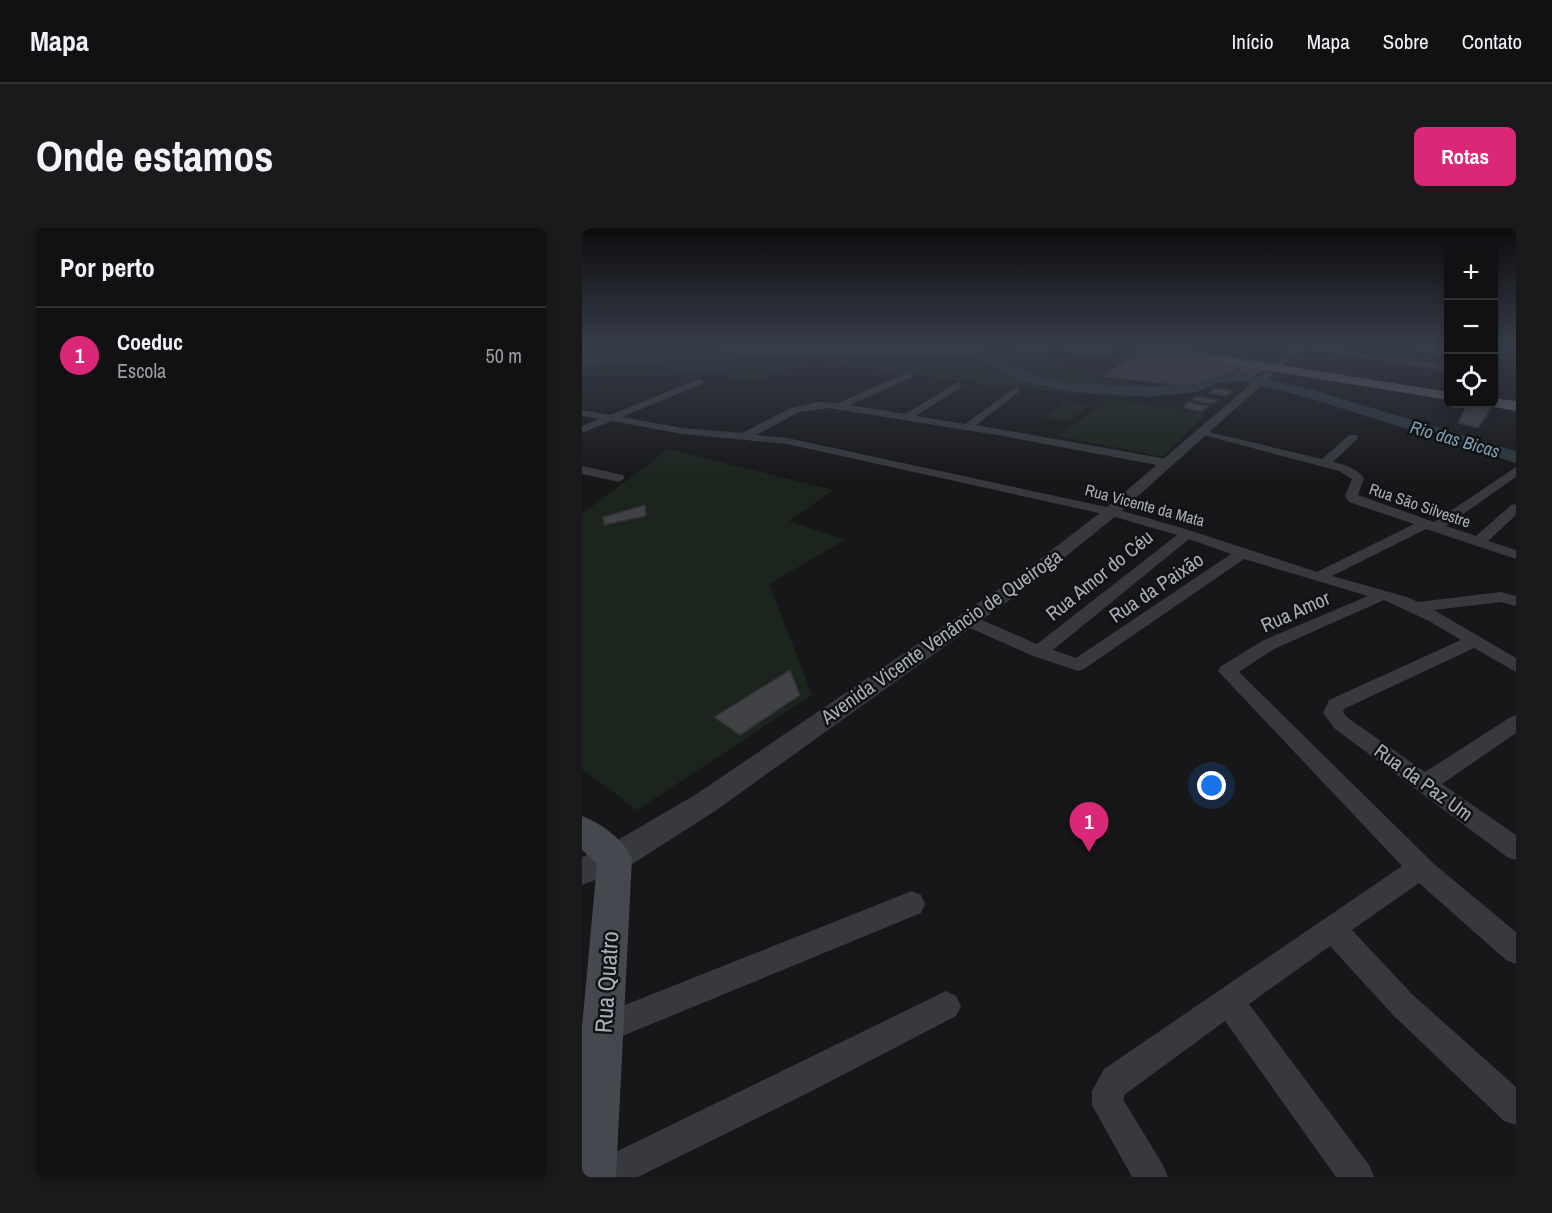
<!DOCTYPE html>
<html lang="pt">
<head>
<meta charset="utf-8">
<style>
  body { margin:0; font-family:"Archivo Narrow",sans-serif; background:#1a1a1c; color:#f1f3f6 }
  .controls { position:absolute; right:18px; top:18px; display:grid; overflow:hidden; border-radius:9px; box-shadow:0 3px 9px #0003 }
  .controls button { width:54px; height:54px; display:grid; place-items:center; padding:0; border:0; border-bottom:2px solid #303133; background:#111113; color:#f1f3f6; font:30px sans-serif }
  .you { position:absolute; left:630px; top:558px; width:21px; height:21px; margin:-15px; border:4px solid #fff; border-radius:50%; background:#1a73e8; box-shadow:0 0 0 9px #1a73e833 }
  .badge { display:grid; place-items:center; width:39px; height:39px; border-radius:50%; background:#db2777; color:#fff; font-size:20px; font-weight:700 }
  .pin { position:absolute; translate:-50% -50px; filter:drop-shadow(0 2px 3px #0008) }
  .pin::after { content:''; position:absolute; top:32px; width:21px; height:18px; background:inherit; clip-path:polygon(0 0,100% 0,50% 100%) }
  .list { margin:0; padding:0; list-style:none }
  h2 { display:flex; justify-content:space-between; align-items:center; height:78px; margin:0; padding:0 24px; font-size:26px }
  h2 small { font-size:20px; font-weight:400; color:#9c9da0 }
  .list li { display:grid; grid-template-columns:39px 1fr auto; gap:18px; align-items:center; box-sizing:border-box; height:96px; padding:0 24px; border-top:2px solid #303133 }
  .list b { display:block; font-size:22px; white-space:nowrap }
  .list p { margin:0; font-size:20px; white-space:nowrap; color:#9c9da0 }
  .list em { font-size:20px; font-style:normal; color:#9c9da0 }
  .icon { flex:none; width:33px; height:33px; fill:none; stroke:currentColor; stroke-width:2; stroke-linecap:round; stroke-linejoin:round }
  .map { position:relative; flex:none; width:934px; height:949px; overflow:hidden; border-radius:9px }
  header { display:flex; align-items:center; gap:36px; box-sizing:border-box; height:84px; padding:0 30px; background:#111113; border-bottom:2px solid #303133 }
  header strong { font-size:28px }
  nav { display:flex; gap:33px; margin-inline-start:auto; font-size:21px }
  .intro { display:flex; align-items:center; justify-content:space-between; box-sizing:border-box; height:144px; padding:0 36px }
  h1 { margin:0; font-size:42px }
  .button { padding:15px 27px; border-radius:9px; background:#db2777; color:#fff; font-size:21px; font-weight:700 }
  main { display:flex; gap:36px; padding:0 36px }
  aside { flex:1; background:#111113; border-radius:9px; box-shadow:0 3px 9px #0003 }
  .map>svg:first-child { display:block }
  .green { fill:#1c251d }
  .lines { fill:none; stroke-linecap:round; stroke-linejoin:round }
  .stream { stroke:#2c383e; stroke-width:2 }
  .river { fill:#2c383e; fill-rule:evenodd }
  .building { fill:#414246; stroke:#313135; stroke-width:1.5 }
  .minor { fill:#37393e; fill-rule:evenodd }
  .tertiary { fill:#37393e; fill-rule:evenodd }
  .secondary { fill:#45484f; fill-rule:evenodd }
  .primary { fill:#53565e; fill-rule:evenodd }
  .labels { text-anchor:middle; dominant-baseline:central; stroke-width:5; stroke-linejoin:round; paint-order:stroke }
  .far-street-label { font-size:16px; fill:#a8afba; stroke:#121214 }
  .far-water-label { font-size:18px; font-style:italic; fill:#7da1b7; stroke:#121214 }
  .street-label { font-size:20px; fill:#a8afba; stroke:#121214 }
  .near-street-label { font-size:24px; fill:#a8afba; stroke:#121214 }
</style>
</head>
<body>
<header>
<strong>Mapa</strong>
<nav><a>Início</a><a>Mapa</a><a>Sobre</a><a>Contato</a></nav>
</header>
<div class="intro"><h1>Onde estamos</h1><a class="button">Rotas</a></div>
<main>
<aside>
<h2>Por perto<small></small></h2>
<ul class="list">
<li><span class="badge">1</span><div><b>Coeduc</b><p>Escola</p></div><em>50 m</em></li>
</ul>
</aside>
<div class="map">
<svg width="934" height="949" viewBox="0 0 934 949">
  <rect width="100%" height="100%" fill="#171719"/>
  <g class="green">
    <path d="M 82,119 L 210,123 L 251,119 L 428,119 L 520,151 L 592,160 L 539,169 L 420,159 L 232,132 L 167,154 L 147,152 L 149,146 L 0,148 L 0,121 L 20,123 Z"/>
    <path d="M 529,171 L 624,186 L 580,229 L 476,208 Z"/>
    <path d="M 485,173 L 508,177 L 485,194 L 460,189 Z"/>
    <path d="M 86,221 L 251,262 L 207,293 L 263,312 L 187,356 L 230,467 L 55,582 L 0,541 L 0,286 Z"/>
  </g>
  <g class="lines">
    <path class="stream" d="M 384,123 L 393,119"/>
    <path class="river" d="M 233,119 L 316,121 L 384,119 L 404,123 L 448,146 L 485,155 L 565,159 L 611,156 L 634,147 L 659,145 L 727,161 L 934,223 L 934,235 L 717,167 L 659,153 L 637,155 L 614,164 L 565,169 L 485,163 L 438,152 L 395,129 L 384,127 L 316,129 L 267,125 L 0,137 L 0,129 Z"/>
  </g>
  <g class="building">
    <path d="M 448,119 L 466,119 L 454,125 L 440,122 Z"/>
    <path d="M 466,119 L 535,119 L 516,129 Z"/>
    <path d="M 557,122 L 598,129 L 658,137 L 651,145 L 606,158 L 521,149 Z"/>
    <path d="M 663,137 L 683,142 L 673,148 L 654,145 Z"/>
    <path d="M 634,160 L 650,163 L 644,168 L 627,165 Z"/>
    <path d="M 614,168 L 636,172 L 629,176 L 610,172 Z"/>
    <path d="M 606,174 L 626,178 L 620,184 L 601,180 Z"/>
    <path d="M 885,176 L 910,179 L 896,200 L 876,195 Z"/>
    <path d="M 63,277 L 64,288 L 22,297 L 21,289 Z"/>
    <path d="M 208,442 L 218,467 L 158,507 L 132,489 Z"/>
  </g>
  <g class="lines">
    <g class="minor">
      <path d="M 712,119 L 731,119 L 867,137 L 867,143 Z"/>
      <path d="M 813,119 L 831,119 L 867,123 L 867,128 Z"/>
      <path d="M 921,119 L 934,119 L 934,122 L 922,121 Z"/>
      <path d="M 327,144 L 330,145 L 330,149 L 268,177 L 323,186 L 376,154 L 379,155 L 379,159 L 334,188 L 383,196 L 434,159 L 437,160 L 437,164 L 394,197 L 585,231 L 591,235 L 585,239 L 421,208 L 247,180 L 217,184 L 174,207 L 205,210 L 534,281 L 610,303 L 735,344 L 832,296 L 767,274 L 763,268 L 770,251 L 757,243 L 618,206 L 618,202 L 740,231 L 767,207 L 775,207 L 775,211 L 751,234 C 764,237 774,240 782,250 L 776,267 L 852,294 L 934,239 L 934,249 L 864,298 L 894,308 L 929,277 L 934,276 L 934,287 L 906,313 L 934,322 L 934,331 L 844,301 L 750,348 L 825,369 L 836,374 L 919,364 L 934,368 L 934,378 L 919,374 L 852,382 L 934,430 L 934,444 L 892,420 L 762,481 L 761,484 L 766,490 L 843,544 L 927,490 L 934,487 L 934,505 L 860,556 L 934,607 L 934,632 L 925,629 L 752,500 L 741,485 L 747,472 L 879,412 L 847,393 L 802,372 L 692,421 L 657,444 L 852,636 L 934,704 L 934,736 L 924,732 L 837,655 L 770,702 L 831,767 L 934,859 L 934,897 L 922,893 L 811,787 L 748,718 L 667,776 L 787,937 L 792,949 L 754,949 L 643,793 L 542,867 L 542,873 L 581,937 L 586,949 L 550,949 L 510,877 L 510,863 L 522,841 L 820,638 L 636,443 L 638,439 L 680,413 L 786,368 L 662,331 L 502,441 L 496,443 L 451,428 L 379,396 L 377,392 L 379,388 L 391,388 L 455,416 L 595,307 L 526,287 L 205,216 L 100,206 L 30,193 L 0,205 L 0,198 L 17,191 L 0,188 L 0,182 L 28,187 L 117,151 L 122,154 L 120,156 L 40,189 L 100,200 L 160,205 L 209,180 L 235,174 L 256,175 ZM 607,311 L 649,326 L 494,430 L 471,422 Z"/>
      <path d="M 0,238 L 41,247 L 43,250 L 37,254 L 0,246 Z"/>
      <path d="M 330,663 L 339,667 L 343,676 L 339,685 L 21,816 L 10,812 L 6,801 L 10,790 Z"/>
      <path d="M 364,763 L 374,768 L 379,778 L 374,788 L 226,865 L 56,949 L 2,949 L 7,937 Z"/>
    </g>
    <path class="tertiary" d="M 712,119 L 722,119 L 535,287 L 450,356 L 133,583 L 44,640 L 0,657 L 0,629 L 22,620 L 113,567 L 436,348 L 523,281 Z"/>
    <path class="secondary" d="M 0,588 C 19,595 42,612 50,630 L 34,949 L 0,949 L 0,799 L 15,636 L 0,622 Z"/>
    <g class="primary">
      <path d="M 559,119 L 586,119 L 867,164 L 867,172 L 565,123 Z"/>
      <path d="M 912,170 L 934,173 L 934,183 L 907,178 L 905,176 L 912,176 Z"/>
    </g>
  </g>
  <linearGradient id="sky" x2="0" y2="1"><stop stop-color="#0d0d0e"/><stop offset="0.47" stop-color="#363c49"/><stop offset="1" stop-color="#363c49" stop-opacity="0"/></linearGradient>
  <rect width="934" height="251" fill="url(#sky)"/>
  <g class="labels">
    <g class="far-street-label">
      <text transform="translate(563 277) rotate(15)">Rua Vicente da Mata</text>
      <text transform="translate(838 277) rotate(19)">Rua São Silvestre</text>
    </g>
    <g class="far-water-label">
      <text transform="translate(873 211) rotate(16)">Rio das Bicas</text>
    </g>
    <g class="street-label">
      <text transform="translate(517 347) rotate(-39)">Rua Amor do Céu</text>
      <text transform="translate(574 359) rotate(-34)">Rua da Paixão</text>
      <text transform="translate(713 383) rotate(-24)">Rua Amor</text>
      <text transform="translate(359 408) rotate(-35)">Avenida Vicente Venâncio de Queiroga</text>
      <text transform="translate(842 554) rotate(36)">Rua da Paz Um</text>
    </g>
    <g class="near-street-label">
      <text transform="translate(24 754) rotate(-86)">Rua Quatro</text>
    </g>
  </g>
</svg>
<div class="controls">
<button>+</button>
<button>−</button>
<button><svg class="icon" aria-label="locate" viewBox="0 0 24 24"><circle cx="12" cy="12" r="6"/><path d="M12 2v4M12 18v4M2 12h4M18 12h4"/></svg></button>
</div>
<div class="you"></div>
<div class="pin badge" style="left:507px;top:624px">1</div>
</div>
</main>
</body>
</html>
